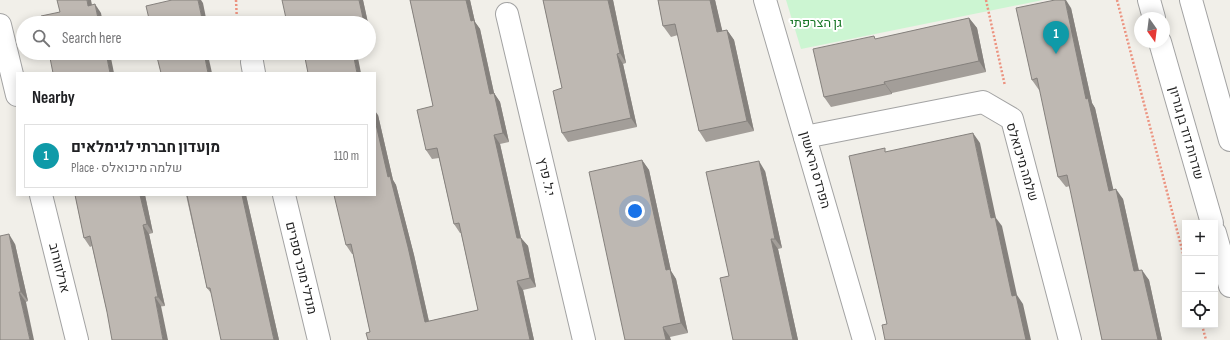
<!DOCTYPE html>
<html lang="en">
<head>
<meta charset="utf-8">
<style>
  body { margin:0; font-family:"Sofia Sans Condensed",Heebo,sans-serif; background:#f2f2f2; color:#202124 }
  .controls { position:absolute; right:12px; bottom:12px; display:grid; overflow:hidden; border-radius:0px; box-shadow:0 2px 10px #0003 }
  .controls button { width:36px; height:36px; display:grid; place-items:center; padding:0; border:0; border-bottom:1px solid #e0e0e0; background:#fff; color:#202124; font:20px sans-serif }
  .compass { position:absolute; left:1134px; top:12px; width:36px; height:36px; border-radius:50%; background:#fff; box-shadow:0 2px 10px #0003; rotate:166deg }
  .you { position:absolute; left:635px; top:211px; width:14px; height:14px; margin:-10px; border:3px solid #fff; border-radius:50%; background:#1a73e8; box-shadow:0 0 0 6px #1a73e833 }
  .badge { display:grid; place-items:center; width:26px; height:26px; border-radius:50%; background:#ea580c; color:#fff; font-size:13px; font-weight:700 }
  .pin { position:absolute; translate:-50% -33px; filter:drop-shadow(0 1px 2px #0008) }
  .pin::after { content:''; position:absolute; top:21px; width:14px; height:12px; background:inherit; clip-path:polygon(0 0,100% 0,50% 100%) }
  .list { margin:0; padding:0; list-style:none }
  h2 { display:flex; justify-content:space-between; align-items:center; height:52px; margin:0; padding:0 16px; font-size:17px }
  h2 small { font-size:13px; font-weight:400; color:#757577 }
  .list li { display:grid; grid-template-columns:26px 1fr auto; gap:12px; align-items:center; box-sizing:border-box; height:64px; margin:0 8px 8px; padding:0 8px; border:1px solid #e0e0e0; border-radius:0px }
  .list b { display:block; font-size:15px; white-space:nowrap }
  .list p { margin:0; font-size:13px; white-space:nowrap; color:#757577 }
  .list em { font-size:13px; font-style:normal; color:#757577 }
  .icon { flex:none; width:22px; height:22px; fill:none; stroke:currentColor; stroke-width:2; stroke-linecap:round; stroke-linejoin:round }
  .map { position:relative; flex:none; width:1230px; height:340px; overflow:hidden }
  .search { position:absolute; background:#fff; box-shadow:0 2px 10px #0003; left:16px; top:16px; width:360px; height:44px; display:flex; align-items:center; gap:10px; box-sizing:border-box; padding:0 14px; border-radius:22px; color:#757577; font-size:15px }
  .panel { position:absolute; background:#fff; box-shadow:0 2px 10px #0003; left:16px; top:72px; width:360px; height:124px; border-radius:0px }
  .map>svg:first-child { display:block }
  .park { fill:#ccf5d2 }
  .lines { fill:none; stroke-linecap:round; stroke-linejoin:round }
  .minor-casing { stroke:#a3a3a3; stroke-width:24 }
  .tertiary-casing { stroke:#a3a3a3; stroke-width:24 }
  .path { stroke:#ec927f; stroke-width:2.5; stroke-dasharray:2 2; stroke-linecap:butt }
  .minor { stroke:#fff; stroke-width:22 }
  .tertiary { stroke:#fff; stroke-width:22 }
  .wall { fill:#a39e99 }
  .shaded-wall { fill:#85817d }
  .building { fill:#beb8b2; stroke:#85817d }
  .labels { text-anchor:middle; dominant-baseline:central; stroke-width:4; stroke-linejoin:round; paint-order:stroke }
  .park-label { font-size:13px; fill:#187727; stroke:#fff }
  .street-label { font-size:13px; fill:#222; stroke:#fff }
</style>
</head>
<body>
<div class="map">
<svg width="1230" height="340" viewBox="0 0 1230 340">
  <rect width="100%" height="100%" fill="#f1efe9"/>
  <path class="park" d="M 786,0 L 1043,0 L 801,49 Z"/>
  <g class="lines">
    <defs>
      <g id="minor">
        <path d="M 765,0 L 864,340"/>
        <path d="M 507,14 L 584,340"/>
        <path d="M 0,25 L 17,95"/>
        <path d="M 252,62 L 254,73"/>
        <path d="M 805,137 L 983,102 L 1012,119 L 1070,340"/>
        <path d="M 41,195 L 77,340"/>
        <path d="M 284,195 L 319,340"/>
      </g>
      <g id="tertiary">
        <path d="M 1149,0 L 1154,18"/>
        <path d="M 1191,0 L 1230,140"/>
        <path d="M 1160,42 L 1212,223"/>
        <path d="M 1215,233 L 1230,286"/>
      </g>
    </defs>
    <use href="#minor" class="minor-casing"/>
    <use href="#tertiary" class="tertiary-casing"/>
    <g class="path">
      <path d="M 236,0 L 237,22 L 239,23"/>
      <path d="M 986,0 L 1005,86"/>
      <path d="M 1117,0 L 1185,261"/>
      <path d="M 1202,325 L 1206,340"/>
    </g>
    <use href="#minor" class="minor"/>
    <use href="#tertiary" class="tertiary"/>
  </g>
  <g class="wall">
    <path d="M 363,0 L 368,23 L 287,23 Z"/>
    <path d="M 410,0 L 470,0 L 475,22 L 480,29 L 494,93 L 500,102 L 509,142 L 500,144 L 521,238 L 528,246 L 536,287 L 523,290 L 534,340 L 370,332 L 353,254 L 352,254 L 346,245 L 378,115 L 393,180 L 396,185 L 414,255 L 429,321 L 478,310 L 461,233 L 460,233 L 454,224 L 439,158 L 432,159 L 426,150 L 433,106 Z"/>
    <path d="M 543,0 L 613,0 L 626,63 L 623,64 L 637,127 L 568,142 L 562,133 L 562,88 Z"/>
    <path d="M 658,0 L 715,0 L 722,31 L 727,30 L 734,40 L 754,131 L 706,142 L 699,131 L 678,35 L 671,37 L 663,26 Z"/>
    <path d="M 1071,8 L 1092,103 L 1095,108 L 1113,190 L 1123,199 L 1139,270 L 1149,280 L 1162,340 L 1102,340 L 1070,186 L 1066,187 L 1058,177 L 1040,89 L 1039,90 L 1032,80 Z"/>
    <path d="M 969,18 L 977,28 L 986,72 L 892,93 L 892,94 L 831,107 L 824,97 L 876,39 Z"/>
    <path d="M 156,53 L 214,53 L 214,54 L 208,55 Z"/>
    <path d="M 642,160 L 649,170 L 671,271 L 676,279 L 688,333 L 670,337 L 625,340 Z"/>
    <path d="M 765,171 L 782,248 L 778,249 L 798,340 L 733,340 Z"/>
    <path d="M 75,195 L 145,195 L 153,233 L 149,234 L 165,306 L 107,312 L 92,246 L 90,247 L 84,238 Z"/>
    <path d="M 186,195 L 246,195 L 279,340 L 211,293 L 207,288 Z"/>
    <path d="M 15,244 L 28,301 L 26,302 L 0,340 Z"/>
  </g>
  <g class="shaded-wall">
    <path d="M 87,0 L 91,0 L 94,15 L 88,6 Z"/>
    <path d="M 198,0 L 201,0 L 203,3 L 207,23 L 203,23 Z"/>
    <path d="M 359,0 L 363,0 L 368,23 L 366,23 L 363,18 Z"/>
    <path d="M 466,0 L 470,0 L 475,22 L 480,29 L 494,93 L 500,102 L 509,142 L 503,133 L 490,94 L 471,21 Z"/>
    <path d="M 608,0 L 613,0 L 626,63 L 620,53 Z"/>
    <path d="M 710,0 L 715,0 L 725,42 L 717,32 Z"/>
    <path d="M 1065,0 L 1066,0 L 1071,8 L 1092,103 L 1095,108 L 1116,201 L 1109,191 L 1086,99 Z"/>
    <path d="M 95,4 L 101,13 L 103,23 L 99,23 Z"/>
    <path d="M 969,18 L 977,28 L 986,72 L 979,61 Z"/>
    <path d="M 727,30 L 734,40 L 754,131 L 747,121 Z"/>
    <path d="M 106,53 L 110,53 L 114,73 L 110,73 Z"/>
    <path d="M 204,53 L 207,53 L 208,55 L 212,73 L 208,73 Z"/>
    <path d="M 353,53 L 357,53 L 361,73 L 357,73 Z"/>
    <path d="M 617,54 L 623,64 L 637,127 L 631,118 Z"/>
    <path d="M 884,82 L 892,93 L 892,94 L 885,84 Z"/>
    <path d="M 375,111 L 378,115 L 393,180 L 396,185 L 414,255 L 431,331 L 425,322 L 388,177 L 375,120 Z"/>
    <path d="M 973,133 L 980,143 L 996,218 L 1002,226 L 1017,295 L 1023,304 L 1031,340 L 1026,340 L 1012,296 L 991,218 Z"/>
    <path d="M 494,135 L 500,144 L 523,247 L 517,238 Z"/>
    <path d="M 642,160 L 649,170 L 671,271 L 676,279 L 688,333 L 681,323 L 666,270 Z"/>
    <path d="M 759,161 L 765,171 L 782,248 L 775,239 Z"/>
    <path d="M 1116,189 L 1123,199 L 1141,281 L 1134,271 Z"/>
    <path d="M 140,195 L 145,195 L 153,233 L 147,224 Z"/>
    <path d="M 242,195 L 246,195 L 279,340 L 274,340 Z"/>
    <path d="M 143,225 L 149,234 L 165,306 L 158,297 Z"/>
    <path d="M 9,234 L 15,244 L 28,301 L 21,292 Z"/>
    <path d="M 521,238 L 528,246 L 536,287 L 530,278 Z"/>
    <path d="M 771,239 L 778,249 L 798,340 L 793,340 Z"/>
    <path d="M 1142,270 L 1149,280 L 1162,340 L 1158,340 Z"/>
    <path d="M 517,281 L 523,290 L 534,340 L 530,340 Z"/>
    <path d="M 19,292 L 26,302 L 34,340 L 30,340 Z"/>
    <path d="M 155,297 L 161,306 L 168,340 L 163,340 Z"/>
    <path d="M 663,327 L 670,337 L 671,340 L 666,340 Z"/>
  </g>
  <g class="building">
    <path d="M 57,0 L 87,0 L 88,6 L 95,4 L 99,23 L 42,23 L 41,16 L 60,12 Z"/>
    <path d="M 172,0 L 198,0 L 203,23 L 150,23 L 146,6 Z"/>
    <path d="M 282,0 L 359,0 L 363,18 L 346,22 L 346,23 L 287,23 Z"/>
    <path d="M 410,0 L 466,0 L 471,21 L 474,20 L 490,94 L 494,93 L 503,133 L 494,135 L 517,238 L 521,238 L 530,278 L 517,281 L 530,340 L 368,340 L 366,333 L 370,332 L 351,244 L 346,245 L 334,195 L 375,195 L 375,120 L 388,177 L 390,176 L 408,247 L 425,322 L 478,310 L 459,223 L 454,224 L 437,148 L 426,150 L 417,110 L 433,106 Z"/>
    <path d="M 543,0 L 608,0 L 620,53 L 617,54 L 631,118 L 562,133 L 553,91 L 562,88 Z"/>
    <path d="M 658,0 L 710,0 L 717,32 L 727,30 L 747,121 L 699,131 L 675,24 L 663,26 Z"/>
    <path d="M 1055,0 L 1065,0 L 1086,99 L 1088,98 L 1109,191 L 1116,189 L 1134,271 L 1142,270 L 1158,340 L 1102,340 L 1067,175 L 1058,177 L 1037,78 L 1032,80 L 1016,8 Z"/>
    <path d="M 969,18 L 979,61 L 884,82 L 885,84 L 824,97 L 813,49 L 874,36 L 875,39 Z"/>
    <path d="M 49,53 L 106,53 L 110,73 L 53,73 Z"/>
    <path d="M 156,53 L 204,53 L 208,73 L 161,73 Z"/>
    <path d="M 304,53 L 353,53 L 357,73 L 308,73 Z"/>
    <path d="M 973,133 L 991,218 L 995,217 L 1012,296 L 1016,295 L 1026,340 L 885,340 L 882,325 L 887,324 L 849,156 L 885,148 L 885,152 Z"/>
    <path d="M 642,160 L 666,270 L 670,269 L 681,323 L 663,327 L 666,340 L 625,340 L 589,172 Z"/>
    <path d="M 759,161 L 775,239 L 771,239 L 793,340 L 733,340 L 720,278 L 729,276 L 706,172 Z"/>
    <path d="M 75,195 L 140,195 L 147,224 L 143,225 L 158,297 L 155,297 L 163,340 L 112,340 L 107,312 L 90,236 L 84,238 Z"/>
    <path d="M 187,195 L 242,195 L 274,340 L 221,340 L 210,288 L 207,288 Z"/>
    <path d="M 9,234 L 21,292 L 19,292 L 30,340 L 0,340 L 0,236 Z"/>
  </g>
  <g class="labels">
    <g class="park-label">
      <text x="816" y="23">גן הצרפתי</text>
    </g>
    <g class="street-label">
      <text transform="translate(1186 133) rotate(74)">שדרות דוד בן גוריון</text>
      <text transform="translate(1022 162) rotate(73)">שלמה מיכואלס</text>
      <text transform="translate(815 170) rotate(74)">הפרדס הראשון</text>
      <text transform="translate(546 177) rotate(77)">י.ל. פרץ</text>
      <text transform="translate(59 268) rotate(76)">ארלוזורוב</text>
      <text transform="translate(301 268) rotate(76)">מנדלי מוכר ספרים</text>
    </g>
  </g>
</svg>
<div class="controls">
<button>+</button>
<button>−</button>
<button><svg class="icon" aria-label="locate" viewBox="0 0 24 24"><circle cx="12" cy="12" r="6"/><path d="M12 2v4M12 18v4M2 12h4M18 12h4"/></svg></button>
</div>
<svg class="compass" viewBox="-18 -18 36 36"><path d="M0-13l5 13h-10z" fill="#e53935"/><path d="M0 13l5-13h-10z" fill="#757577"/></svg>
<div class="you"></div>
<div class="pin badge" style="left:1056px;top:54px;background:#0f9aa8">1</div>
<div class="search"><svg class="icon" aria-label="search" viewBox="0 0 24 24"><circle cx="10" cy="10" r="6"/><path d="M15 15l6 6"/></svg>Search here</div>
<section class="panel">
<h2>Nearby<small></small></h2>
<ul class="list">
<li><span class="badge" style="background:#0f9aa8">1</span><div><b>מןעדון חברתי לגימלאים</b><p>Place · שלמה מיכואלס</p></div><em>110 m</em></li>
</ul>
</section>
</div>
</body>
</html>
